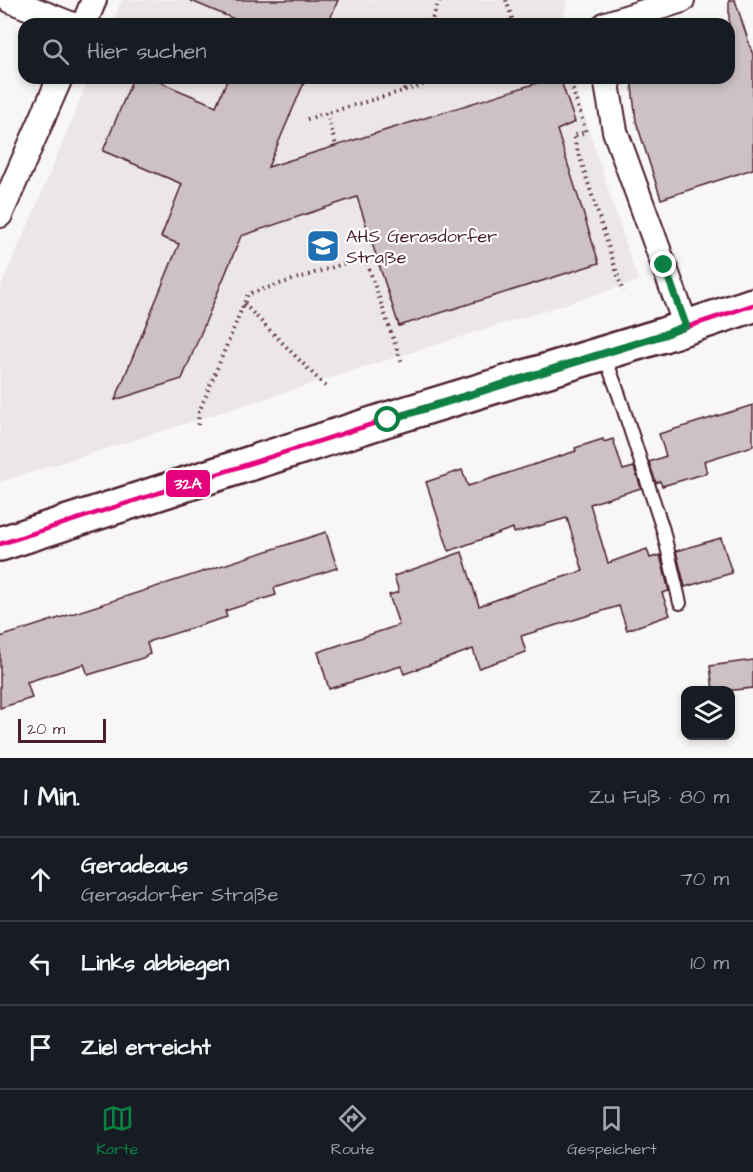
<!DOCTYPE html>
<html lang="de">
<head>
<meta charset="utf-8">
<style>
  body { margin:0; font-family:"Architects Daughter",sans-serif; background:#20242c; color:#f1f3f6 }
  .controls { position:absolute; right:18px; bottom:18px; display:grid; overflow:hidden; border-radius:12px; box-shadow:0 3px 9px #0003 }
  .controls button { width:54px; height:54px; display:grid; place-items:center; padding:0; border:0; border-bottom:2px solid #363941; background:#171b24; color:#f1f3f6; font:30px sans-serif }
  .scale { position:absolute; left:18px; bottom:15px; width:88px; box-sizing:border-box; padding-left:6px; border:3px solid #4a1f2b; border-top:0; font-size:16px; line-height:21px; white-space:nowrap; color:#4a1f2b; -webkit-text-stroke:4px #fff; paint-order:stroke }
  .stop { position:absolute; width:18px; height:18px; margin:-14px; border:4px solid #0b8043; border-radius:50%; background:#fff }
  .stop.end { background:#0b8043; border-color:#fff; box-shadow:0 2px 6px #0008 }
  .list { margin:0; padding:0; list-style:none }
  h2 { display:flex; justify-content:space-between; align-items:center; height:78px; margin:0; padding:0 24px; font-size:26px }
  h2 small { font-size:20px; font-weight:400; color:#9ea1a6 }
  .list li { display:grid; grid-template-columns:39px 1fr auto; gap:18px; align-items:center; box-sizing:border-box; height:84px; padding:0 24px; border-top:2px solid #363941 }
  .list b { display:block; font-size:22px; white-space:nowrap }
  .list p { margin:0; font-size:20px; white-space:nowrap; color:#9ea1a6 }
  .list em { font-size:20px; font-style:normal; color:#9ea1a6 }
  .icon { flex:none; width:33px; height:33px; fill:none; stroke:currentColor; stroke-width:2; stroke-linecap:round; stroke-linejoin:round }
  .map { position:relative; flex:none; width:753px; height:758px; overflow:hidden }
  .search { position:absolute; background:#171b24; box-shadow:0 3px 9px #0003; left:18px; right:18px; top:18px; height:66px; display:flex; align-items:center; gap:15px; box-sizing:border-box; padding:0 21px; border-radius:18px; color:#9ea1a6; font-size:22px }
  .sheet { height:330px; background:#171b24 }
  nav { display:flex; justify-content:space-around; align-items:center; box-sizing:border-box; height:84px; border-top:2px solid #363941; background:#171b24; font-size:16px; color:#9ea1a6 }
  nav a { display:grid; justify-items:center; gap:3px }
  nav .on { color:#0b8043 }
  .map>svg:first-child { display:block }
  .built { fill:#ebe6e8 }
  .building { fill:#cdc1c4; stroke:#4a1f2b; stroke-width:1.5 }
  .lines { fill:none; stroke-linecap:round; stroke-linejoin:round }
  .lane-casing { stroke:#4a1f2b; stroke-width:16 }
  .street-casing { stroke:#4a1f2b; stroke-width:28 }
  .secondary-casing { stroke:#4a1f2b; stroke-width:38 }
  .path { stroke:#4a1f2b; stroke-width:4; stroke-dasharray:1.5 4.5; stroke-linecap:butt }
  .lane { stroke:#fff; stroke-width:12 }
  .street { stroke:#fff; stroke-width:24 }
  .secondary { stroke:#fff; stroke-width:33 }
  .bus-1-casing { stroke:#fff; stroke-width:9 }
  .bus-1 { stroke:#e5007d; stroke-width:4.5 }
  .route { stroke:#0b8043; stroke-width:8 }
  .labels { text-anchor:middle; dominant-baseline:central; stroke-width:4.5; stroke-linejoin:round; paint-order:stroke }
  .poi-label { font-size:18px; fill:#4a1f2b; stroke:#fff; text-anchor:start }
  .line-badge { stroke:#fff; stroke-width:2 }
  .badge-label { font-size:16px; text-anchor:middle; font-weight:bold; fill:#fff }
</style>
</head>
<body>
<div class="map">
<svg width="753" height="758" viewBox="0 0 753 758">
  <rect width="100%" height="100%" fill="#f8f6f7"/>
  <filter id="ink" filterUnits="userSpaceOnUse"><feTurbulence type="fractalNoise" baseFrequency=".0167" numOctaves="2"/><feDisplacementMap in="SourceGraphic" scale="12" xChannelSelector="R" yChannelSelector="G"/><feConvolveMatrix kernelMatrix="1 2 1 2 8 2 1 2 1" color-interpolation-filters="sRGB"/></filter>
  <g filter="url(#ink)">
    <g class="built">
      <path d="M 122,0 L 567,0 L 562,24 L 112,24 Z"/>
      <path d="M 89,78 L 572,78 L 638,281 L 0,482 L 0,288 L 34,212 Z"/>
    </g>
    <g class="building">
      <path d="M 189,0 L 338,0 L 328,24 L 246,24 Z"/>
      <path d="M 729,0 L 735,0 L 753,55 L 753,169 L 661,199 L 636,121 L 631,78 L 729,78 Z"/>
      <path d="M 133,78 L 150,78 L 216,106 L 228,78 L 306,78 L 268,167 L 553,78 L 560,78 L 575,122 L 557,130 L 599,263 L 399,326 L 357,197 L 241,236 L 182,379 L 115,400 L 179,244 L 161,237 L 182,184 L 103,151 Z"/>
      <path d="M 753,405 L 753,446 L 704,461 L 707,473 L 662,486 L 660,481 L 656,483 L 649,462 L 666,456 L 659,434 Z"/>
      <path d="M 603,439 L 604,442 L 613,439 L 623,470 L 634,467 L 641,488 L 590,504 L 608,563 L 647,549 L 650,558 L 660,555 L 669,591 L 662,593 L 670,615 L 627,630 L 619,606 L 521,636 L 526,652 L 479,668 L 473,649 L 404,674 L 401,666 L 329,689 L 318,652 L 399,625 L 389,595 L 399,592 L 394,576 L 462,552 L 479,606 L 531,587 L 583,571 L 567,518 L 514,533 L 513,528 L 449,551 L 426,482 L 462,470 L 468,486 L 576,451 L 575,448 Z"/>
      <path d="M 326,532 L 337,568 L 274,588 L 276,595 L 225,611 L 227,617 L 150,641 L 150,642 L 147,643 L 150,654 L 145,656 L 146,657 L 88,675 L 84,664 L 27,682 L 32,698 L 0,708 L 0,637 Z"/>
      <path d="M 721,538 L 732,573 L 685,587 L 676,551 Z"/>
      <path d="M 753,660 L 753,688 L 734,690 L 713,690 L 710,666 Z"/>
    </g>
    <g class="lines">
      <defs>
        <path id="lane" d="M 604,354 L 619,395 L 663,530 L 680,603"/>
        <g id="street">
          <path d="M 10,0 L 70,24"/>
          <path d="M 84,24 L 94,0"/>
          <path d="M 606,24 L 682,0"/>
          <path d="M 606,78 L 615,131 L 686,326"/>
          <path d="M 0,215 L 60,78"/>
        </g>
        <path id="secondary" d="M 0,544 L 388,419 L 663,335 L 753,305"/>
      </defs>
      <use href="#lane" class="lane-casing"/>
      <use href="#street" class="street-casing"/>
      <use href="#secondary" class="secondary-casing"/>
      <g class="path">
        <path d="M 506,0 L 514,24"/>
        <path d="M 430,24 L 440,0"/>
        <path d="M 569,78 L 586,132 L 573,136 L 623,292"/>
        <path d="M 404,90 L 408,78"/>
        <path d="M 326,113 L 336,145"/>
        <path d="M 307,119 L 447,78"/>
        <path d="M 244,304 L 327,388"/>
        <path d="M 198,425 L 199,412 L 248,294 L 365,257 L 402,364"/>
      </g>
      <use href="#lane" class="lane"/>
      <use href="#street" class="street"/>
      <use href="#secondary" class="secondary"/>
      <defs>
        <path id="bus-1" d="M 0,544 L 388,419 L 663,335 L 753,305"/>
      </defs>
      <use href="#bus-1" class="bus-1-casing"/>
      <use href="#bus-1" class="bus-1"/>
    </g>
  </g>
  <g class="lines" filter="url(#ink)">
    <path class="route" d="M 388,420 L 663,335 L 686,326 L 664,265"/>
  </g>
  <defs>
    <symbol id="school-square" viewBox="-11 -11 22 22"><rect x="-9" y="-9" width="18" height="18" rx="4" fill="#1f6fb2" stroke="#fff"/><path d="M0-5L7-2L0 1L-7-2ZM-4 1L0 2.5L4 1V4Q0 6-4 4Z" fill="#fff"/></symbol>
  </defs>
  <g fill-rule="evenodd">
    <use href="#school-square" x="304" y="227" width="38" height="38"/>
  </g>
  <g class="labels">
    <g class="poi-label">
      <text x="346" y="236">AHS Gerasdorfer<tspan x="346" dy="21">Straße</tspan></text>
    </g>
  </g>
  <rect class="line-badge" x="165" y="469" width="46" height="29" rx="6" fill="#e5007d"/>
  <g class="badge-label">
    <text x="188" y="489">32A</text>
  </g>
</svg>
<div class="controls">
<button><svg class="icon" aria-label="layers" viewBox="0 0 24 24"><path d="M12 4l9 5-9 5-9-5zM3 14l9 5 9-5"/></svg></button>
</div>
<div class="scale">20 m</div>
<div class="stop" style="left:388px;top:420px"></div>
<div class="stop end" style="left:664px;top:265px"></div>
<div class="search"><svg class="icon" aria-label="search" viewBox="0 0 24 24"><circle cx="10" cy="10" r="6"/><path d="M15 15l6 6"/></svg>Hier suchen</div>
</div>
<section class="sheet">
<h2>1 Min.<small>Zu Fuß · 80 m</small></h2>
<ul class="list">
<li><svg class="icon" aria-label="ahead" viewBox="0 0 24 24"><path d="M12 20V5M6 11l6-6 6 6"/></svg><div><b>Geradeaus</b><p>Gerasdorfer Straße</p></div><em>70 m</em></li>
<li><svg class="icon" aria-label="left" viewBox="0 0 24 24"><path d="M17 20v-9H6M10 6l-5 5 5 5"/></svg><div><b>Links abbiegen</b></div><em>10 m</em></li>
<li><svg class="icon" aria-label="arrive" viewBox="0 0 24 24"><path d="M6 21V4h12l-3 4 3 4H6"/></svg><div><b>Ziel erreicht</b></div></li>
</ul>
</section>
<nav>
<a class="on"><svg class="icon" aria-label="map" viewBox="0 0 24 24"><path d="M3 6l6-2 6 2 6-2v14l-6 2-6-2-6 2zM9 4v14M15 6v14"/></svg>Karte</a>
<a><svg class="icon" aria-label="directions" viewBox="0 0 24 24"><path d="M12 3l9 9-9 9-9-9zM9 14v-3h6M13 9l2 2-2 2"/></svg>Route</a>
<a><svg class="icon" aria-label="saved" viewBox="0 0 24 24"><path d="M7 4h10v16l-5-4-5 4z"/></svg>Gespeichert</a>
</nav>
</body>
</html>
